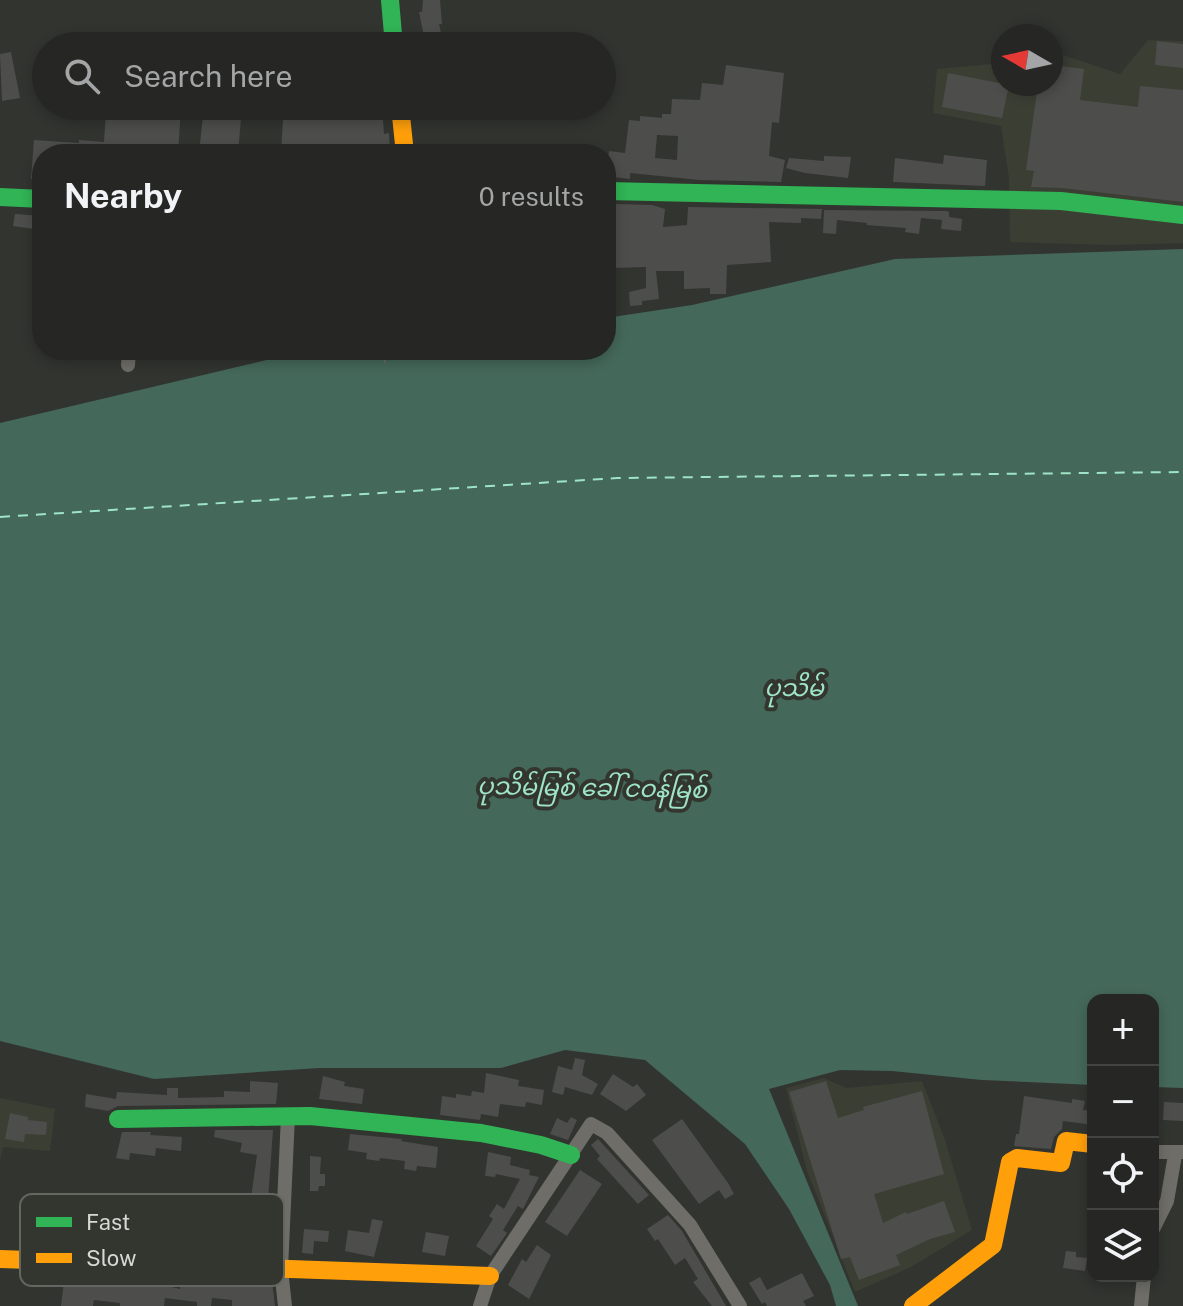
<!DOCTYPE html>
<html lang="en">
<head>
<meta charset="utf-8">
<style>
  body { margin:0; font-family:"Public Sans","Noto Sans Myanmar",sans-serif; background:#323331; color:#f1f3f6 }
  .controls { position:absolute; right:24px; bottom:24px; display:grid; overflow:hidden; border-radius:16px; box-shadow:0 4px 12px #0003 }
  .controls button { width:72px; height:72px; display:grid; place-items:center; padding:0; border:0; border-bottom:2px solid #424441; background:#262724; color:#f1f3f6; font:40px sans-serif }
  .compass { position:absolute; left:991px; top:24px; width:72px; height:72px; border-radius:50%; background:#262724; box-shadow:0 4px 12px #0003; rotate:279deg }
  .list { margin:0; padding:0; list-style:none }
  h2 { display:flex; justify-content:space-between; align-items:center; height:104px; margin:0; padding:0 32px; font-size:34px }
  h2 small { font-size:26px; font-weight:400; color:#a4a5a6 }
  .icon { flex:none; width:44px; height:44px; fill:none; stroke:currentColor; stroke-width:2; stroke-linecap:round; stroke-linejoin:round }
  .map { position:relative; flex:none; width:1183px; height:1306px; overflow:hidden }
  .search { position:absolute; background:#262724; box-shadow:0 4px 12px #0003; left:32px; top:32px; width:584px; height:88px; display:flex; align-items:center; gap:20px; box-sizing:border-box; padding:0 28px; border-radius:44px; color:#a4a5a6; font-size:30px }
  .panel { position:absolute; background:#262724; box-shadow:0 4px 12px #0003; left:32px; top:144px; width:584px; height:216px; border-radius:32px }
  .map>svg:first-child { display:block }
  .built { fill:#3b3e33 }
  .water { fill:#44685a }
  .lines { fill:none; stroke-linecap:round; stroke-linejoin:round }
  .ferry { stroke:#9ee5c8; stroke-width:2; stroke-dasharray:10 8; stroke-linecap:butt }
  .building { fill:#4d4e4c; fill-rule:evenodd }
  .path { stroke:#686965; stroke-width:2; stroke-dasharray:6 4; stroke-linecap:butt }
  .street { stroke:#6e6d68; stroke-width:14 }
  .fast { stroke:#30b455; stroke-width:18 }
  .slow { stroke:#ff9f0a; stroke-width:18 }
  .labels { text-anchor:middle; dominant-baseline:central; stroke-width:8; stroke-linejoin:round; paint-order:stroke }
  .water-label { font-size:24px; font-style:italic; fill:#9ee5c8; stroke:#33352f }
  .key { fill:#33352f; stroke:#646661; stroke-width:2 }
  .key-label { font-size:22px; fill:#d7d9d5 }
</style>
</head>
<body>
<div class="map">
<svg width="1183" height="1306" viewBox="0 0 1183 1306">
  <rect width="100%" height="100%" fill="#323430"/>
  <g class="built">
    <path d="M 1148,40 L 1183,41 L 1183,243 L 1111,245 L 1010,242 L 1009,178 L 1001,126 L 933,113 L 937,69 L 1003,63 L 1003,84 L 1051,84 L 1051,51 L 1120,74 Z"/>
    <path d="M 824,1078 L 846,1088 L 922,1081 L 945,1140 L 972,1230 L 911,1267 L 855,1292 L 807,1171 L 786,1088 Z"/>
    <path d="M 0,1098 L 55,1109 L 50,1151 L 3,1147 L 0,1160 Z"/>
  </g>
  <path class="water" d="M 1183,249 L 1183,1088 L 1153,1087 L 1153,1000 L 1093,1000 L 1093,1085 L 982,1080 L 892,1071 L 840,1070 L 769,1089 L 858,1306 L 836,1306 L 830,1285 L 789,1209 L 745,1144 L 645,1060 L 565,1050 L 501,1068 L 320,1068 L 154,1079 L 0,1041 L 0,423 L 309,350 L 606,350 L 606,318 L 692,305 L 895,259 Z"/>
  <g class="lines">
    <path class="ferry" d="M 0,517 L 617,478 L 1183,472"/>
  </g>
  <g class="building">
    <path d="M 423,0 L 440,0 L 442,24 L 439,24 L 444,46 L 426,46 L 419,12 L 422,12 Z"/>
    <path d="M 1157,41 L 1183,44 L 1183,68 L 1155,65 Z"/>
    <path d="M 11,52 L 20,98 L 2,101 L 0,54 Z"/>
    <path d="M 726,65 L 784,73 L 779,123 L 772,122 L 769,156 L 785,160 L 781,182 L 699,180 L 630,173 L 630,179 L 606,176 L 609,151 L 625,153 L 629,120 L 640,121 L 640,116 L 662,118 L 662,114 L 671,114 L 672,99 L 700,100 L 702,83 L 723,85 ZM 657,135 L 678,136 L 677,160 L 655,158 Z"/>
    <path d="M 1051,65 L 1084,69 L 1080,100 L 1138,107 L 1140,86 L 1183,90 L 1183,202 L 1062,188 L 1031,187 L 1034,171 L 1026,170 L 1038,84 L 1051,84 Z"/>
    <path d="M 948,73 L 1009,85 L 1002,118 L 942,107 Z"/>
    <path d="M 153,106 L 181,108 L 178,154 L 42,154 L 42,179 L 31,179 L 34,140 L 79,143 L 79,140 L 104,142 L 106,112 L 129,114 L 129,110 L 153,111 Z"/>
    <path d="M 204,106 L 242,106 L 238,154 L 199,154 Z"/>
    <path d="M 277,106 L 382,106 L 384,134 L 389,133 L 390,154 L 281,154 L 283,119 L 276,118 Z"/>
    <path d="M 944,155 L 987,160 L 985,186 L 893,182 L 895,158 L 943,164 Z"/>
    <path d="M 824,156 L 851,157 L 848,178 L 805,173 L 786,168 L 789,158 L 824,161 Z"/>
    <path d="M 615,204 L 652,205 L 665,209 L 663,227 L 687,225 L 688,207 L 822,209 L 821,219 L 801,218 L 801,223 L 769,222 L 771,262 L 727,265 L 726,294 L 710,294 L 710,288 L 684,289 L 684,271 L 656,271 L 659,299 L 642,301 L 642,305 L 630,306 L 629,292 L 646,288 L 646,267 L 613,268 L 612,225 L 606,225 L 606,206 Z"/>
    <path d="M 824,210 L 946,211 L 949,212 L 949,217 L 962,219 L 961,231 L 941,229 L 942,220 L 921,218 L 919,234 L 905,232 L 906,228 L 867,225 L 867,223 L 837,220 L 836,234 L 823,233 Z"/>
    <path d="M 15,214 L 42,216 L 41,230 L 13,226 Z"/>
    <path d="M 575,1058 L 585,1060 L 582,1075 L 598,1084 L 592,1095 L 565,1087 L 563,1095 L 552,1092 L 558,1066 L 572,1070 Z"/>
    <path d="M 486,1073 L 519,1080 L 518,1086 L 544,1090 L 542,1105 L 526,1102 L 525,1107 L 500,1104 L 498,1117 L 481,1114 L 480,1120 L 440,1115 L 442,1096 L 456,1098 L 456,1094 L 471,1096 L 472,1091 L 484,1093 Z"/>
    <path d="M 613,1074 L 633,1087 L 637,1084 L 646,1095 L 626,1111 L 600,1094 Z"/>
    <path d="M 323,1076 L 345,1082 L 344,1086 L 364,1089 L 362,1104 L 319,1099 Z"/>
    <path d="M 250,1081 L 278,1083 L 276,1104 L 118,1106 L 108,1111 L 85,1107 L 86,1094 L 116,1099 L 117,1092 L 167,1095 L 167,1088 L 178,1088 L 178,1098 L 224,1097 L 224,1091 L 250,1092 Z"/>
    <path d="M 826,1081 L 838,1118 L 864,1110 L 863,1107 L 922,1091 L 944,1174 L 874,1194 L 883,1223 L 906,1212 L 907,1214 L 944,1201 L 955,1232 L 930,1239 L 896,1255 L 900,1265 L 859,1280 L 850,1257 L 841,1259 L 789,1092 Z"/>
    <path d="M 1024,1096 L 1072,1103 L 1072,1099 L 1085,1101 L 1083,1110 L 1093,1111 L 1093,1125 L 1063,1121 L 1062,1129 L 1054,1137 L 1051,1149 L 1014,1146 L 1016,1134 L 1019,1134 Z"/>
    <path d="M 1164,1102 L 1183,1103 L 1183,1121 L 1163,1120 Z"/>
    <path d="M 10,1113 L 28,1117 L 28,1120 L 47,1122 L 46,1135 L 25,1134 L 24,1142 L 5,1139 Z"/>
    <path d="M 571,1117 L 577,1120 L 568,1140 L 550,1134 L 557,1118 L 567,1123 Z"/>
    <path d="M 682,1119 L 728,1183 L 734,1194 L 725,1199 L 719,1190 L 699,1204 L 652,1140 Z"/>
    <path d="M 215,1130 L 273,1130 L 268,1200 L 251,1198 L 257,1155 L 240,1152 L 242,1143 L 214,1137 Z"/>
    <path d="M 122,1132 L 151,1132 L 150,1135 L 182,1137 L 181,1151 L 156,1148 L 155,1156 L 130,1153 L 129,1160 L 116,1158 Z"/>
    <path d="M 350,1134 L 402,1139 L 401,1141 L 438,1147 L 436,1168 L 417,1166 L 416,1171 L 404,1169 L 405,1161 L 380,1158 L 379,1161 L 366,1159 L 367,1153 L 348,1150 Z"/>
    <path d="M 598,1139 L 649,1195 L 638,1204 L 597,1159 L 600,1156 L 591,1145 Z"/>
    <path d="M 488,1152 L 511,1157 L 510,1165 L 530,1170 L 529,1175 L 539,1177 L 523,1209 L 518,1206 L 503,1230 L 507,1233 L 491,1256 L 476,1246 L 493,1219 L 489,1216 L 497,1204 L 504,1209 L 520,1179 L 496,1174 L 495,1177 L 485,1176 Z"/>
    <path d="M 310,1156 L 321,1157 L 320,1174 L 325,1174 L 325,1186 L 319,1186 L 318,1191 L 310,1191 Z"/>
    <path d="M 580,1170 L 602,1184 L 567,1236 L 545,1222 Z"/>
    <path d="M 668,1215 L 682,1231 L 726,1306 L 712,1306 L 693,1282 L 698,1279 L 685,1258 L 675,1265 L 658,1239 L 655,1241 L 647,1229 Z"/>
    <path d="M 372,1219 L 383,1221 L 374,1257 L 345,1251 L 348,1230 L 369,1233 Z"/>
    <path d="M 304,1229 L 329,1231 L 328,1242 L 314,1241 L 313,1254 L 302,1253 Z"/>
    <path d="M 426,1232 L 449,1236 L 445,1256 L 422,1252 Z"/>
    <path d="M 537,1245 L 551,1255 L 529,1299 L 508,1285 L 522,1259 L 526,1262 Z"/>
    <path d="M 1066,1251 L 1076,1252 L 1076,1257 L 1087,1258 L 1085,1271 L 1063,1268 Z"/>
    <path d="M 802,1273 L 814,1296 L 803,1301 L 806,1306 L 767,1306 L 765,1302 L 762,1304 L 749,1283 L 760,1277 L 767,1290 Z"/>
    <path d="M 128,1277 L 180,1289 L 181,1283 L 199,1285 L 199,1282 L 220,1284 L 220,1280 L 272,1281 L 275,1306 L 232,1306 L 232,1300 L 212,1298 L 211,1306 L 197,1306 L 197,1302 L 165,1298 L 164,1306 L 120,1306 L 120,1303 L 94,1300 L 93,1306 L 61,1306 L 64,1282 L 81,1284 L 81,1278 L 97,1279 L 97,1282 L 127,1286 Z"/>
  </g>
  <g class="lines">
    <path class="path" d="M 385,350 L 385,363"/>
    <g class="street">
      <path d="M 128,365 L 129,350"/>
      <path d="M 1153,1152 L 1183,1152"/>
      <path d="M 1153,1229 L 1167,1201 L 1175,1155 L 1179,1152"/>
      <path d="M 285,1306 L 281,1269 L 288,1116"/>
      <path d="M 480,1306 L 490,1276 L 591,1124 L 607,1133 L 690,1225 L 740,1306"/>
      <path d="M 1141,1306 L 1144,1276"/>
    </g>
    <g class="fast">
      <path d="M 390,0 L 394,46"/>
      <path d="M 606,191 L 1061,201 L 1183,215"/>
      <path d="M 0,197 L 42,199"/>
      <path d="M 118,1119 L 310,1116 L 481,1133 L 541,1145 L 571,1155"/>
    </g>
    <g class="slow">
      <path d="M 400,106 L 405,154"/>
      <path d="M 0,1259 L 490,1276"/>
      <path d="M 913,1306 L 993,1245 L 1010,1162 L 1017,1158 L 1061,1163 L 1066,1141 L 1093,1144"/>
    </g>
  </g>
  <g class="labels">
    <g class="water-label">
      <text x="794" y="687">ပုသိမ်</text>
      <text transform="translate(592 787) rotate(1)">ပုသိမ်မြစ် ခေါ် ငဝန်မြစ်</text>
    </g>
  </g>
  <rect x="20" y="1194" width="264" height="92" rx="12" class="key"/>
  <rect x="36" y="1217" width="36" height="10" fill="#30b455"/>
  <rect x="36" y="1253" width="36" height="10" fill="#ff9f0a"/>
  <g class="key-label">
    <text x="86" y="1230">Fast</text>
    <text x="86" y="1266">Slow</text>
  </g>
</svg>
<div class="controls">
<button>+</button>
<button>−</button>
<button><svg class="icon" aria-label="locate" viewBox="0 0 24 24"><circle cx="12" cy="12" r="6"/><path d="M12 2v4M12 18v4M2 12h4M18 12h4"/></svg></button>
<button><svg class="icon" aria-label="layers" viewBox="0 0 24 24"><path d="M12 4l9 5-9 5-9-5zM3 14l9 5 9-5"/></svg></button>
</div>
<svg class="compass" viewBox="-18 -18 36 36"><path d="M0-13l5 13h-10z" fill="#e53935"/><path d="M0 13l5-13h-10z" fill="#a4a5a6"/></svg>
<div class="search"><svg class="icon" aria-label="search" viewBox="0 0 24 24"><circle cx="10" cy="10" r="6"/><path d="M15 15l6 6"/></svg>Search here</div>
<section class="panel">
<h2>Nearby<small>0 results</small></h2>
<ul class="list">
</ul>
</section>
</div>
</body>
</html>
